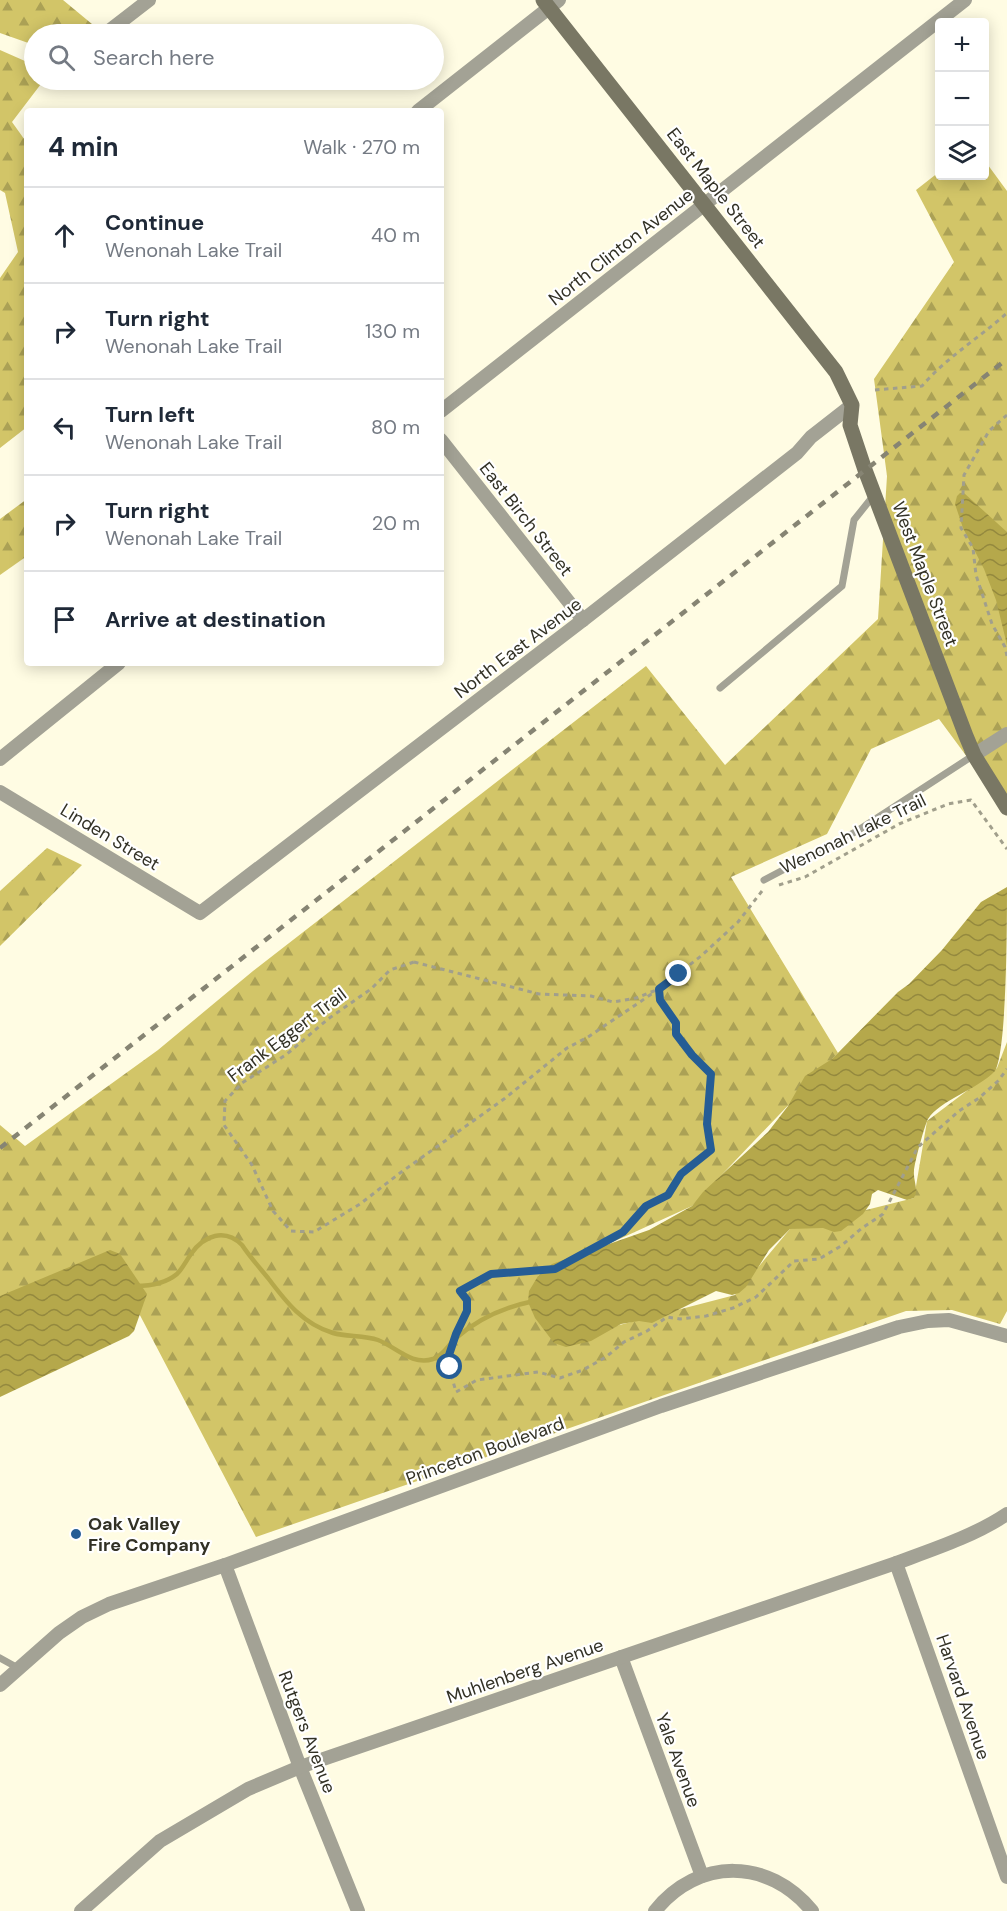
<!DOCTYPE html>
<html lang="en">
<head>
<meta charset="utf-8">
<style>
  body { margin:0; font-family:"DM Sans",sans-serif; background:#f2f2f3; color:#1f2937 }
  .controls { position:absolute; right:18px; top:18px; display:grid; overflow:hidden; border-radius:6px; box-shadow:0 3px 15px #0003 }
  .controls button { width:54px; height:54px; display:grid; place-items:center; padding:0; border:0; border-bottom:2px solid #e0e1e3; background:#fff; color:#1f2937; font:30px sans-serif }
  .stop { position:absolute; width:18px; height:18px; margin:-14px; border:4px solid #255d95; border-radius:50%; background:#fff }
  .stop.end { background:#255d95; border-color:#fff; box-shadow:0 2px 6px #0008 }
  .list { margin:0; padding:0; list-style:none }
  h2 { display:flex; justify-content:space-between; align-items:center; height:78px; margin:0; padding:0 24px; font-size:26px }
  h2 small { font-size:20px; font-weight:400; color:#747a83 }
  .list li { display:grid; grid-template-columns:39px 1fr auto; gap:18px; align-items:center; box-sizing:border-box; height:96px; padding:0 24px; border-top:2px solid #e0e1e3 }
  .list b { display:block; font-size:22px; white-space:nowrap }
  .list p { margin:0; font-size:20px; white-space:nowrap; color:#747a83 }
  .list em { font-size:20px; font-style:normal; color:#747a83 }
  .icon { flex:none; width:33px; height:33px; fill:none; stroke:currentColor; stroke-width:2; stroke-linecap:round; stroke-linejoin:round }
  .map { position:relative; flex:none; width:1007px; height:1911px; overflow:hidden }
  .search { position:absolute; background:#fff; box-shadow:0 3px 15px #0003; left:24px; top:24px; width:420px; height:66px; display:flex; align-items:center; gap:15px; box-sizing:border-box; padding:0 21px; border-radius:33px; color:#747a83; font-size:22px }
  .panel { position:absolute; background:#fff; box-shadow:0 3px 15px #0003; left:24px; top:108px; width:420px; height:558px; border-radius:6px }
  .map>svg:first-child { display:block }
  .forest { fill:url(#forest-firs) }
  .water { fill:url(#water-waves) }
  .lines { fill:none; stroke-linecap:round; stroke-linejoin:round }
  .stream { stroke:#b5a84b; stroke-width:4.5 }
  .path { stroke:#a19f8c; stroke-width:3; stroke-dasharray:4.5 4.5; stroke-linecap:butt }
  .lane { stroke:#a3a295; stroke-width:7 }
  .street { stroke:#a3a295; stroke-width:14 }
  .secondary { stroke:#797764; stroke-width:15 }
  .rail { stroke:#868473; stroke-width:4.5; stroke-dasharray:8 8; stroke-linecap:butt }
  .route { stroke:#255d95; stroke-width:8 }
  .poi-dot { fill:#255d95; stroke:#fff; stroke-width:2 }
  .labels { text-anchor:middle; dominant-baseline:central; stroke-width:4.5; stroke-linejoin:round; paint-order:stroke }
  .street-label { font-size:18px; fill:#323125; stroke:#fff }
  .poi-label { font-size:18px; font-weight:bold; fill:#323125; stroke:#fff; text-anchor:start }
</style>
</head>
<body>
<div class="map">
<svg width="1007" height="1911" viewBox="0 0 1007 1911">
  <defs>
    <pattern id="forest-firs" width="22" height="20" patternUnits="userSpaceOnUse" patternTransform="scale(1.5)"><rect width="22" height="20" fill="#d2c568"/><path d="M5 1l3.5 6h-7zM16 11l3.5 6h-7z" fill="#aba155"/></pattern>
    <pattern id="water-waves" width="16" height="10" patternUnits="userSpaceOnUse" patternTransform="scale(1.5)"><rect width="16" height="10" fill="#b5a84b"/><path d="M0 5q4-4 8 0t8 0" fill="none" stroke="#94893e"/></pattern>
  </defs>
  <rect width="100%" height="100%" fill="#fffce3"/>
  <g class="forest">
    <path d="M 0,0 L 63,0 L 98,29 L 89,34 L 34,34 L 34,45 L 0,33 Z"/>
    <path d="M 0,50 L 34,65 L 34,80 L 44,80 L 12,122 L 27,143 L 27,427 L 0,448 L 0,278 L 18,252 L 5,193 L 0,190 Z"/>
    <path d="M 985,161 L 1007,191 L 1007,800 L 976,769 L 939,719 L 871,749 L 827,834 L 731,877 L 838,1053 L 692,1206 L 538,1276 L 554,1342 L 735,1295 L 790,1229 L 914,1198 L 927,1121 L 997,1068 L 1007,1042 L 1007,1311 L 1000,1324 L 952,1310 L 906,1311 L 256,1537 L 132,1300 L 0,1330 L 0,1125 L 25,1146 L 158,1050 L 253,971 L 646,666 L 725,765 L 878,619 L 887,476 L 874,379 L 954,262 L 916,190 L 939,172 L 940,176 L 984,176 Z"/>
    <path d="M 27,499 L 27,556 L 0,575 L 0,519 Z"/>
    <path d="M 47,848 L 82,865 L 0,946 L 0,891 Z"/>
  </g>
  <g class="water">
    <path d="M 960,493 L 964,493 L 1007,532 L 1007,645 L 996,600 L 984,569 L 963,528 L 955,504 L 957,496 Z"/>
    <path d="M 1007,887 C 1007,921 1007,1051 995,1071 C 977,1090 940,1100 928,1119 C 925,1124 914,1164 914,1171 C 913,1181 919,1189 914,1198 L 907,1200 L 878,1190 L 872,1194 L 870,1204 L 863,1214 L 841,1231 L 834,1232 L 823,1228 L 790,1229 L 769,1250 L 746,1287 L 739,1293 L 732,1295 L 716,1291 L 652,1323 L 639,1321 L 621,1324 L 591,1341 L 566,1347 L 554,1343 L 535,1318 L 528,1302 L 529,1291 L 538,1276 L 552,1264 L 649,1230 L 692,1206 L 703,1192 L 768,1132 L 788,1106 L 805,1076 L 832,1059 L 898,992 L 909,984 L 942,950 L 981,902 Z"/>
    <path d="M 110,1250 L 120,1254 L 147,1294 L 134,1331 L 129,1336 L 0,1397 L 0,1296 Z"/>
  </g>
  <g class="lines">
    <path class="stream" d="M 136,1286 C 150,1286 166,1283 177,1274 C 183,1268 186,1261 191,1254 C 204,1235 225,1228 242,1245 C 250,1257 259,1267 268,1278 C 286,1302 303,1324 333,1333 C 347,1337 364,1335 378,1340 C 396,1347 412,1366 433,1359 C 444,1355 448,1345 456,1338 C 479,1318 505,1307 534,1301"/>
    <g class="path">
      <path d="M 875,390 L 922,386 C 947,357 979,338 1007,313"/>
      <path d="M 1007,415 L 989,431 L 964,475 L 961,528 L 973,548 L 976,575 L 992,624 L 1005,647 L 1007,656"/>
      <path d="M 779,885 L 805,877 L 899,824 L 948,804 L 971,800 L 1007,849"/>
      <path d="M 762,891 L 738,922 L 701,956 L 659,989 L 660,1001 L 677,1023 L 676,1034 L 692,1055 L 711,1074 L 707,1124 L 711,1150 L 681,1174 L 667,1195 L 646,1206 L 623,1232 L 555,1269 L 491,1274 L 460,1291 C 476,1313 454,1330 449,1354 C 447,1366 453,1380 456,1392 L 477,1380 L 538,1372 L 560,1378 L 583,1370 L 606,1357 L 624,1342 L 647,1331 L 667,1317 L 680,1319 L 706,1316 L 733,1308 L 756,1297 L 794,1261 L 819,1259 L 841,1246 L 862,1228 L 883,1214 L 918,1147 L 959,1111 L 979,1098 L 998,1081 L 1007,1069"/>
      <path d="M 414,962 L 539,994 L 591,996 L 613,1002 L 636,998 L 659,989 L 588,1037 L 567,1048 L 504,1099 L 400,1173 L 360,1204 L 314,1232 L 291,1231 L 273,1211 L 252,1165 L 224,1125 L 225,1101 L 242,1083 L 287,1054 L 328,1019 L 371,989 L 390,970 Z"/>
    </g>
    <g class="lane">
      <path d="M 720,688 L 842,586 L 854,520 L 874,495"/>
      <path d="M 764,880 L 857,831 L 974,755"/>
      <path d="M 0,1658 L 18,1668"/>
    </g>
    <g class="street">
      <path d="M 105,34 L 149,0"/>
      <path d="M 418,111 L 559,0"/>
      <path d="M 441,411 L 965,0"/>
      <path d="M 441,440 L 583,620"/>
      <path d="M 974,755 L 1007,734"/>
      <path d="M 0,759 L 119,663"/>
      <path d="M 0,792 L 200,913 L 583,620 L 797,453 L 811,437 L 852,405"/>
      <path d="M 896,1563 L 1007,1877"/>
      <path d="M 225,1565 L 300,1767 L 358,1911"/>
      <path d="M 621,1657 L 702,1876"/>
      <path d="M 0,1685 L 59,1633 L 82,1617 L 109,1604 L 225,1565 L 661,1406 L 899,1327 L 928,1321 L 949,1320 L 1007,1336"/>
      <path d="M 81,1911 L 160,1841 L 248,1789 L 300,1767 L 896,1563 C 934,1549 974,1536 1007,1514"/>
      <path d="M 655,1911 C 698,1857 769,1858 812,1911"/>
    </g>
    <path class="secondary" d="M 543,0 L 836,372 L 852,405 L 850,425 L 865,470 L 966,736 L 974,755 L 1007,808"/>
    <path class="rail" d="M 0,1148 L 1007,359"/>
  </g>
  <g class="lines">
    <path class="route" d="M 450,1367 L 449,1355 L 456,1334 L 467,1311 L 467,1300 L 460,1291 L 491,1274 L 555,1269 L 623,1232 L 646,1206 L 668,1195 L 681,1174 L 711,1150 L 707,1124 L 711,1074 L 692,1055 L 676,1034 L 676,1023 L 660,1000 L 659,989 L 679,974"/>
  </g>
  <circle class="poi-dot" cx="76" cy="1534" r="6"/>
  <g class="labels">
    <g class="street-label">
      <text transform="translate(716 188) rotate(52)">East Maple Street</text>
      <text transform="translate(621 247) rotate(-38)">North Clinton Avenue</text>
      <text transform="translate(526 519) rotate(52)">East Birch Street</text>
      <text transform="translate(925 574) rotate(69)">West Maple Street</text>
      <text transform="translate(518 648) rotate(-37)">North East Avenue</text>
      <text transform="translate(853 834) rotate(-26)">Wenonah Lake Trail</text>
      <text transform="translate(110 837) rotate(31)">Linden Street</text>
      <text transform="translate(287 1035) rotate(-37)">Frank Eggert Trail</text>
      <text transform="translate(485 1451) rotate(-20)">Princeton Boulevard</text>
      <text transform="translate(525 1671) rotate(-19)">Muhlenberg Avenue</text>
      <text transform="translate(963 1697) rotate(71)">Harvard Avenue</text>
      <text transform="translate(307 1732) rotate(69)">Rutgers Avenue</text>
      <text transform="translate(678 1760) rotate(70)">Yale Avenue</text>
    </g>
    <g class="poi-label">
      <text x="88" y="1524">Oak Valley<tspan x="88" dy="21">Fire Company</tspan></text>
    </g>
  </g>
</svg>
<div class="controls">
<button>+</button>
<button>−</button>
<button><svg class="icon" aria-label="layers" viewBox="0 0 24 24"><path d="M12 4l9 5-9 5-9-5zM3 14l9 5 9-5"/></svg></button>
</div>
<div class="stop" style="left:450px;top:1367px"></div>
<div class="stop end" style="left:679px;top:974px"></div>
<div class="search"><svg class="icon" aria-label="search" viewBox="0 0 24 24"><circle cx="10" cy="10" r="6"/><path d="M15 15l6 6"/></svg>Search here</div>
<section class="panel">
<h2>4 min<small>Walk · 270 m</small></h2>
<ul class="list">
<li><svg class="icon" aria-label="ahead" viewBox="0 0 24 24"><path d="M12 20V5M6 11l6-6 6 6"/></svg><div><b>Continue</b><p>Wenonah Lake Trail</p></div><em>40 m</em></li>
<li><svg class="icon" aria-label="right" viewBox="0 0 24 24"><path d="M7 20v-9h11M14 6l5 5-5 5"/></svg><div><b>Turn right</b><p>Wenonah Lake Trail</p></div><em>130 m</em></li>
<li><svg class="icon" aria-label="left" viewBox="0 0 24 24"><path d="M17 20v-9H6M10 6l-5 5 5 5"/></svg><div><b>Turn left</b><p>Wenonah Lake Trail</p></div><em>80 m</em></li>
<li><svg class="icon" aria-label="right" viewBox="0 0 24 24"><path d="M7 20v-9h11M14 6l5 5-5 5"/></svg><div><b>Turn right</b><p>Wenonah Lake Trail</p></div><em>20 m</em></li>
<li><svg class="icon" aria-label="arrive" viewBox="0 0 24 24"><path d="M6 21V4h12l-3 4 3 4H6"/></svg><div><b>Arrive at destination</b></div></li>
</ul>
</section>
</div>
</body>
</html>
